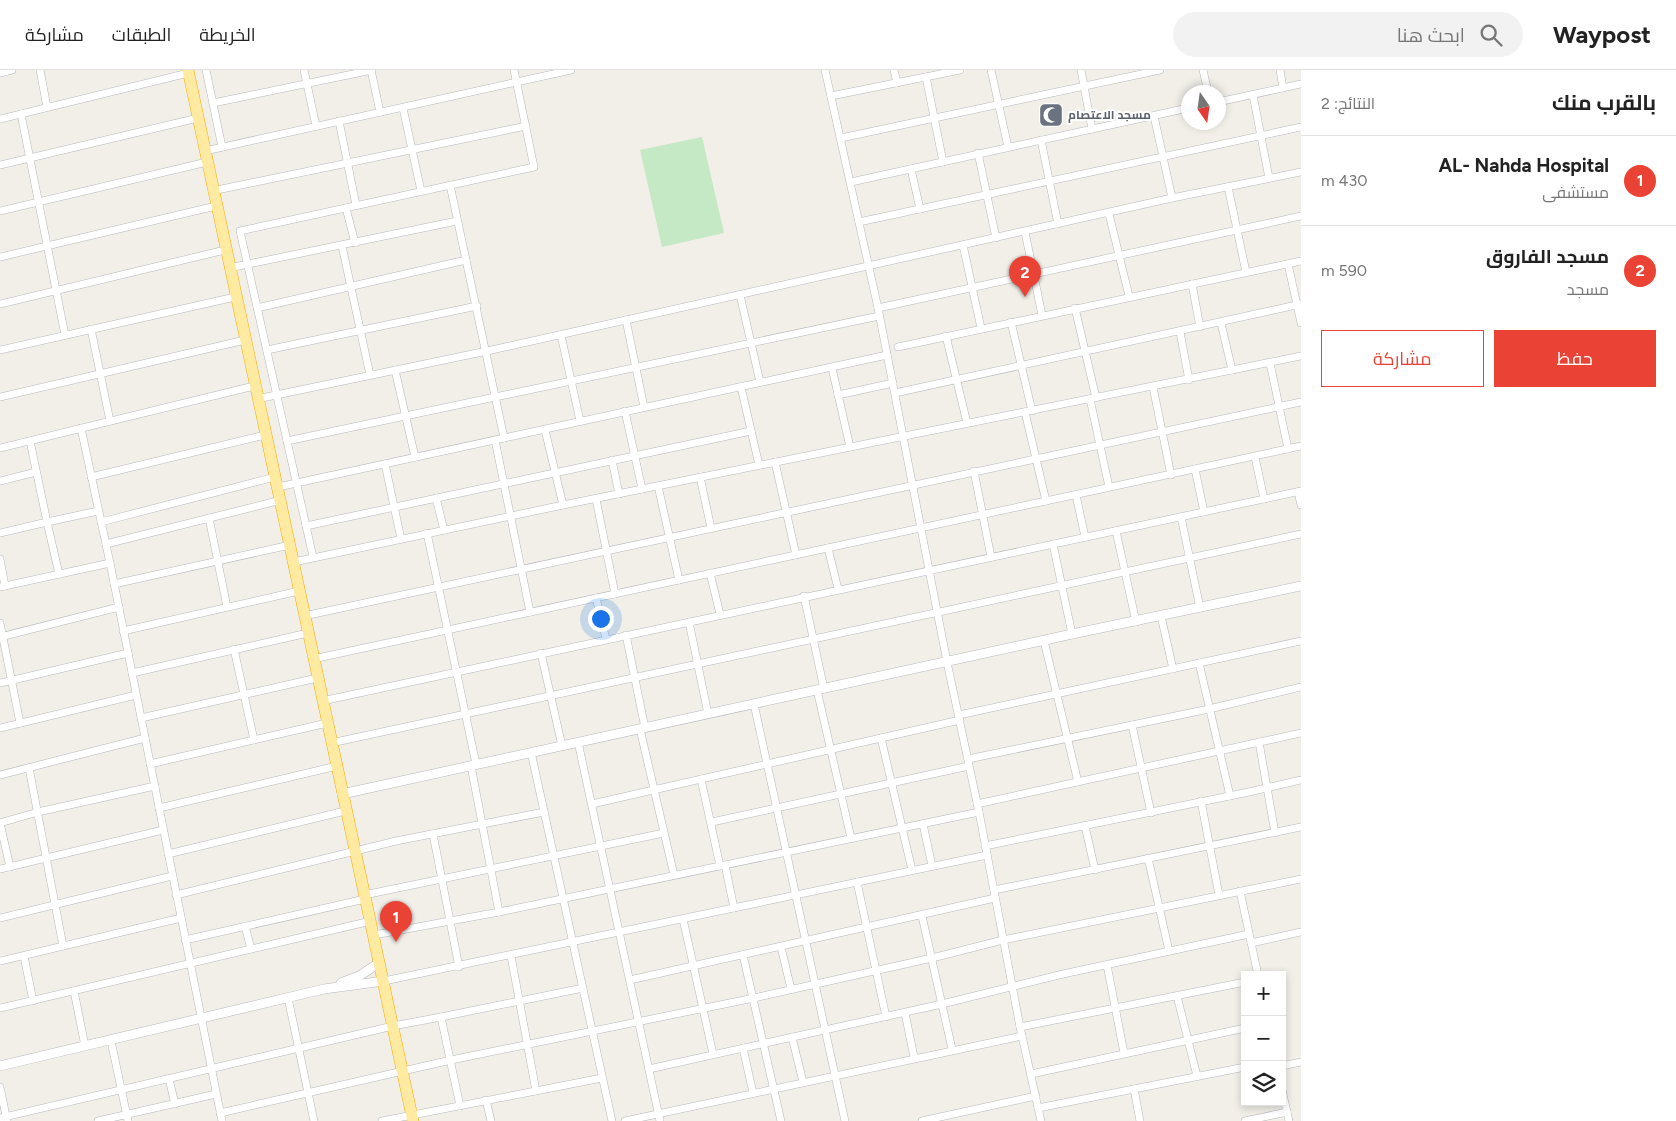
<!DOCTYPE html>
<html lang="ar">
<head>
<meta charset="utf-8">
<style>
  body { margin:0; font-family:Figtree,Cairo,sans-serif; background:#f2f2f2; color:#222; direction:rtl }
  .controls { position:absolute; right:15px; bottom:15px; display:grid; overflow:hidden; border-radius:0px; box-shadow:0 2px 8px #0003 }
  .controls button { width:45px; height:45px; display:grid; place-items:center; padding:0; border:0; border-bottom:1px solid #e0e0e0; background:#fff; color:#222; font:25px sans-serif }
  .compass { position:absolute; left:1181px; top:15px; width:45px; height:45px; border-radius:50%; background:#fff; box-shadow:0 2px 8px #0003; rotate:167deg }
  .you { position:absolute; left:600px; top:548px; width:18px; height:18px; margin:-12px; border:4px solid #fff; border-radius:50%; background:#1a73e8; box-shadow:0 0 0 8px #1a73e833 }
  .badge { display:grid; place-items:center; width:32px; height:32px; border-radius:50%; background:#ea4335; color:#fff; font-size:16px; font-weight:700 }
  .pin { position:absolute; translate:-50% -41px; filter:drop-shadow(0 1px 2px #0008) }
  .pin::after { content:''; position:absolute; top:26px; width:18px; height:15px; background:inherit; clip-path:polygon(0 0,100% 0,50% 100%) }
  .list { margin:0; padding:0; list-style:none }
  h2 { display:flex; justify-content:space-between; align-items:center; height:65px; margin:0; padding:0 20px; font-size:21px }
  h2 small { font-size:16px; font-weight:400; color:#767676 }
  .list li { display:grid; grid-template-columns:32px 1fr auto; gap:15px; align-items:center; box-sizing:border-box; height:90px; padding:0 20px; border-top:1px solid #e0e0e0 }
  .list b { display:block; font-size:19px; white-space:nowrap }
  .list p { margin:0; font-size:16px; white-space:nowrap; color:#767676 }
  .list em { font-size:16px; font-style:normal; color:#767676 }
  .actions { display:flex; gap:10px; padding:15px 20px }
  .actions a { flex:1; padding:11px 0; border:1px solid #ea4335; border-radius:0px; text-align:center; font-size:18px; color:#ea4335 }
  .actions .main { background:#ea4335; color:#fff }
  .icon { flex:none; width:28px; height:28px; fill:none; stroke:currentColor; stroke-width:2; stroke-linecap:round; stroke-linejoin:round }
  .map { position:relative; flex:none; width:1301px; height:1051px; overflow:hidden; direction:ltr }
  header { display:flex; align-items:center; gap:30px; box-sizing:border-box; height:70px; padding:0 25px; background:#fff; border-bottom:1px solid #e0e0e0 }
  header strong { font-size:24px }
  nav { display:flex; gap:28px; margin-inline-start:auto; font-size:18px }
  .search { width:350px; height:45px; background:#f2f2f2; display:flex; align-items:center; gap:12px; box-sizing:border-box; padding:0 18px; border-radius:28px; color:#767676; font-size:19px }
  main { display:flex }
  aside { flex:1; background:#fff }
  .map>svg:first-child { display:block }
  .green { fill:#c5e8c5 }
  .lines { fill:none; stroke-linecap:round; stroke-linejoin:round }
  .minor-casing { stroke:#b5b8bc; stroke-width:8 }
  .tertiary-casing { stroke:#b5b8bc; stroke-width:10 }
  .trunk-casing { stroke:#f9ab00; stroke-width:12 }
  .minor { stroke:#fff; stroke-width:7 }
  .tertiary { stroke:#fff; stroke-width:9 }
  .trunk { stroke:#feeaa1; stroke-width:11 }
  .labels { text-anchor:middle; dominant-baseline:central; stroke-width:4; stroke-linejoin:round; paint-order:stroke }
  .worship-label { font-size:12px; font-weight:bold; fill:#5b616d; stroke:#fff; text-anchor:start }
</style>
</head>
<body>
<header>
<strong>Waypost</strong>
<div class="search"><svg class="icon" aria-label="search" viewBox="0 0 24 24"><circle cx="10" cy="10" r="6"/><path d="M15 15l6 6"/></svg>ابحث هنا</div>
<nav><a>الخريطة</a><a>الطبقات</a><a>مشاركة</a></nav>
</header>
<main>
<aside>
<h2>بالقرب منك<small>النتائج: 2</small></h2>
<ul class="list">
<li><span class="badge">1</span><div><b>AL- Nahda Hospital</b><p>مستشفى</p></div><em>430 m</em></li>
<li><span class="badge">2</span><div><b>مسجد الفاروق</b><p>مسجد</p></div><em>590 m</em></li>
</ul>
<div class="actions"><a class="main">حفظ</a><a>مشاركة</a></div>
</aside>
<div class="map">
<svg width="1301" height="1051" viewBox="0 0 1301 1051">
  <rect width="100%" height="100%" fill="#f1efe8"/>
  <path class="green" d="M 702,67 L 724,163 L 662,177 L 640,80 Z"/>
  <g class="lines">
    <defs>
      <g id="minor">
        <path d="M 40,0 L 47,37"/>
        <path d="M 206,0 L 222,77"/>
        <path d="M 304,0 L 316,56"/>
        <path d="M 371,0 L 380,42"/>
        <path d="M 825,0 L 878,238 L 947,592 L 979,742 L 1020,957 L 1041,1051"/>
        <path d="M 894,0 L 897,13"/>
        <path d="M 991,0 L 1008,77"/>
        <path d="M 1081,0 L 1092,59"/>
        <path d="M 1203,0 L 1208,22"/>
        <path d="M 1280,0 L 1283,18"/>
        <path d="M 0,3 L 12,0"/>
        <path d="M 926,7 L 943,92"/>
        <path d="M 1253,25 L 1269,108"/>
        <path d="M 831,26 L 960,0"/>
        <path d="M 1218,32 L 1301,14"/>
        <path d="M 213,33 L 372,0"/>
        <path d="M 403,38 L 421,121"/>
        <path d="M 21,44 L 65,265"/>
        <path d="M 1154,46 L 1172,128"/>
        <path d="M 0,49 L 188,3"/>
        <path d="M 339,51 L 356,135"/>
        <path d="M 841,68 L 1160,0"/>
        <path d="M 1041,70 L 1058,154"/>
        <path d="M 205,81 L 571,0"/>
        <path d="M 978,83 L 996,168"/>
        <path d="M 0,95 L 198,48"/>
        <path d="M 911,99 L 920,139"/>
        <path d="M 851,112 L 1188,38"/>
        <path d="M 450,115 L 504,368"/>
        <path d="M 1228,117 L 1246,202"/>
        <path d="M 212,121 L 526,56"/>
        <path d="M 346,138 L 355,173"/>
        <path d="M 0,141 L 207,92"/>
        <path d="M 1109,144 L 1129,226"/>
        <path d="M 859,152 L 1301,57"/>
        <path d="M 1025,162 L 1042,245"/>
        <path d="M 963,175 L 981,258"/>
        <path d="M 342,176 L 370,305"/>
        <path d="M 0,187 L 216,136"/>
        <path d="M 1288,194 L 1301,253"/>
        <path d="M 229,198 L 457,151"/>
        <path d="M 1192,214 L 1200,257"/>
        <path d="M 740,225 L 760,312"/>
        <path d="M 0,234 L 225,180"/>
        <path d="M 257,238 L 466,190"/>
        <path d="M 878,238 L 1301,146"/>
        <path d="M 1075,238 L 1096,328"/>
        <path d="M 626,250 L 644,337"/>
        <path d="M 1011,252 L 1032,341"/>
        <path d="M 1221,253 L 1232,300"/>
        <path d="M 91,259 L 110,351"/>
        <path d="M 1180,262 L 1189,310"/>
        <path d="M 561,265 L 580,351"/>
        <path d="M 946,266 L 967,353"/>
        <path d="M 898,277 L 1301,191"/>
        <path d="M 0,280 L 235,227"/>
        <path d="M 267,280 L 477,236"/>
        <path d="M 1270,293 L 1288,379"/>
        <path d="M 832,298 L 850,377"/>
        <path d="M 395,300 L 415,387"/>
        <path d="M 741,317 L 759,395"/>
        <path d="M 1153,317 L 1171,405"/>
        <path d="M 895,323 L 1301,234"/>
        <path d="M 838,325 L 893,313"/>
        <path d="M 0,327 L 245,270"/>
        <path d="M 257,329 L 487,281 L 1172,128 L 1301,102"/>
        <path d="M 1090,329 L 1109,417"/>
        <path d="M 625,341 L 642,419"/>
        <path d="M 1025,342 L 1046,431"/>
        <path d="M 81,358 L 110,493 L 222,1051"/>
        <path d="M 545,360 L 563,435"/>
        <path d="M 495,370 L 530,542"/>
        <path d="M 287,371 L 879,246"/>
        <path d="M 0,378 L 254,316"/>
        <path d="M 1255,387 L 1264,429"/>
        <path d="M 612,390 L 619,424"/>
        <path d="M 775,392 L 796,485"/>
        <path d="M 385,394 L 401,469"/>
        <path d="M 1195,399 L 1204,442"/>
        <path d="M 974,401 L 991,487"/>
        <path d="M 91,407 L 265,365"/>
        <path d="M 700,407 L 711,458"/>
        <path d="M 0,411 L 36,402"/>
        <path d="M 658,416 L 679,510"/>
        <path d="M 278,417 L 887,285"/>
        <path d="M 1298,422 L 1301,435"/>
        <path d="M 1076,425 L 1085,467"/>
        <path d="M 436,428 L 444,460"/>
        <path d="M 596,429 L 615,524"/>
        <path d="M 1181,447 L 1200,538"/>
        <path d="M 209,448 L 227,537"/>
        <path d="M 101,452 L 275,407"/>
        <path d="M 306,456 L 751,361"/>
        <path d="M 1116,461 L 1136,552"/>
        <path d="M 0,463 L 47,452 L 30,371"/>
        <path d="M 427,463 L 476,694"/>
        <path d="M 106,474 L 281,430"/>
        <path d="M 1053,474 L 1072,564"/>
        <path d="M 828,478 L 838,519"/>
        <path d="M 313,487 L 240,161 L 534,97 L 514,0"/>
        <path d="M 0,489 L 5,516"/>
        <path d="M 294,492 L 563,435 L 1301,286"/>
        <path d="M 710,503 L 720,544"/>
        <path d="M 59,504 L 47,452 L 98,441"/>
        <path d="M 114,514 L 290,475"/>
        <path d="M 0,517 L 110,493"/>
        <path d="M 804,526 L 824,619"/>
        <path d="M 596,528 L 606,569"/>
        <path d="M 304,546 L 1301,332"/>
        <path d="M 1161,546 L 1173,599"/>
        <path d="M 689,552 L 708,644"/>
        <path d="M 0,553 L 20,653"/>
        <path d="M 123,561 L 299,521"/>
        <path d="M 626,565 L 645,658"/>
        <path d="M 0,567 L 119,537"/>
        <path d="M 1044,571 L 1078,712"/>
        <path d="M 234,579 L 254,670"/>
        <path d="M 541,583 L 562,676"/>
        <path d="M 313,589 L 1301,376"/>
        <path d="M 1199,593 L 1230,726"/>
        <path d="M 132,603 L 308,563"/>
        <path d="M 0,613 L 128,583"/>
        <path d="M 817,620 L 851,768"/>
        <path d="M 322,631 L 1301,421"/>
        <path d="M 754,634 L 845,1051"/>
        <path d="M 959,645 L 1301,571"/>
        <path d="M 141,648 L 317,608"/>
        <path d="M 1132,655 L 1151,743"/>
        <path d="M 0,658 L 136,625"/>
        <path d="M 640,659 L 674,805"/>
        <path d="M 881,668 L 912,800"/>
        <path d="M 578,672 L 660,1051"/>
        <path d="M 1259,672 L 1275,763"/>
        <path d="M 331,673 L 1301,464"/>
        <path d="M 531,682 L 612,1051"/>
        <path d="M 968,689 L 1209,639 L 1301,617"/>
        <path d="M 150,694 L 327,653"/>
        <path d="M 471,696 L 499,842"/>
        <path d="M 29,698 L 63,876"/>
        <path d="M 0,705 L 145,668"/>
        <path d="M 701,709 L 720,796"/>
        <path d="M 1201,731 L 1219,825"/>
        <path d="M 592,734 L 960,650"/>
        <path d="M 977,734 L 1301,663"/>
        <path d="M 159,738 L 337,696"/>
        <path d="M 712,752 L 969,696"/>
        <path d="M 0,753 L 38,742 L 155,716"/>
        <path d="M 0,753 L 10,797"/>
        <path d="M 923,754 L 932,796"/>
        <path d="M 1085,756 L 1095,800"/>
        <path d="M 433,764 L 459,897"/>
        <path d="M 985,776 L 1249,722 L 1301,710"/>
        <path d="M 168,784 L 345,741"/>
        <path d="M 1148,788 L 1169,881"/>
        <path d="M 725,795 L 734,838"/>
        <path d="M 0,799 L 163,760"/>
        <path d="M 857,812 L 886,947"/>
        <path d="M 994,820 L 1301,757"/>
        <path d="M 1240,821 L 1258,905"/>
        <path d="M 176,825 L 396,771 L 544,742"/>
        <path d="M 364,825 L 664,763"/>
        <path d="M 922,846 L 952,979"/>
        <path d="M 0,848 L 172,806"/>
        <path d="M 683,849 L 713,984"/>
        <path d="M 245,856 L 251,879"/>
        <path d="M 374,865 L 499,842 L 979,742"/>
        <path d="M 185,870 L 365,829"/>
        <path d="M 1251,873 L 1301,862"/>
        <path d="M 781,877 L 791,919"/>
        <path d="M 743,885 L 781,1051"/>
        <path d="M 24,886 L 33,931"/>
        <path d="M 511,886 L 536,1021"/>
        <path d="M 0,891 L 181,848"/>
        <path d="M 1107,895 L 1124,983"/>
        <path d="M 630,910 L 995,828"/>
        <path d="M 384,911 L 987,785"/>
        <path d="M 74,921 L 85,976"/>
        <path d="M 1177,926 L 1197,1006"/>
        <path d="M 288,928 L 314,1051"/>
        <path d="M 0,938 L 371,851"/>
        <path d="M 905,943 L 914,987"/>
        <path d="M 1020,957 L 1245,912"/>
        <path d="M 792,967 L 803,1012"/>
        <path d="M 111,971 L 128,1051"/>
        <path d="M 743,978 L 753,1023"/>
        <path d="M 1282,996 L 1301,992"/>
        <path d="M 649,999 L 942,934 L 1063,904 L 1249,864"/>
        <path d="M 1031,1004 L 1245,958"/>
        <path d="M 169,1009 L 175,1034"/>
        <path d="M 0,1017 L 7,1051"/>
        <path d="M 1134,1019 L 1140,1051"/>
        <path d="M 1282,1020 L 1289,1051"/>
        <path d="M 486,1030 L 491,1051"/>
        <path d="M 460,1036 L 441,947 L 583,918"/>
        <path d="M 1038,1038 L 1245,997"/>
        <path d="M 220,1043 L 451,990 L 754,928 L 932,888 L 1003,870 L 1301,809"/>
        <path d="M 0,1048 L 393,956 L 441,947"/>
        <path d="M 98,1051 L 216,1024"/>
        <path d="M 382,1051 L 602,1008"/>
        <path d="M 625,1051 L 1022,966"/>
        <path d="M 922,1051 L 1036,1026"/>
        <path d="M 1245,1051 L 1287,1042"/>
      </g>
      <g id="tertiary">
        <path d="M 342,724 L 1072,564 L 1301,516"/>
        <path d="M 341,913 L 359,906 L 379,893"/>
        <path d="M 0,996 L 324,919 L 384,911"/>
      </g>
      <path id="trunk" d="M 188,0 L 413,1051"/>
    </defs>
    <use href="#minor" class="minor-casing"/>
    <use href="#tertiary" class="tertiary-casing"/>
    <use href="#trunk" class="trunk-casing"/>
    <use href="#minor" class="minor"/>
    <use href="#tertiary" class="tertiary"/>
    <use href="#trunk" class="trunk"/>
  </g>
  <defs>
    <symbol id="mosque-square" viewBox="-11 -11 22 22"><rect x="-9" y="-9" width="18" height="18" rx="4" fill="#6b7280" stroke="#fff"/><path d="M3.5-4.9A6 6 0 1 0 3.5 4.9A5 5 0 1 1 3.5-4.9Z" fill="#fff"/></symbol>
  </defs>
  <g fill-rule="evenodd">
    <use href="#mosque-square" x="1037" y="31" width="28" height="28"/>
  </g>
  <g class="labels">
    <g class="worship-label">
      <text x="1068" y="45">مسجد الاعتصام</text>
    </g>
  </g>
</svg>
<div class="controls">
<button>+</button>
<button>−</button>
<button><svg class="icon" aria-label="layers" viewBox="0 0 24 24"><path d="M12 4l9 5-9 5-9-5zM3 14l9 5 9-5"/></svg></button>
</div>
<svg class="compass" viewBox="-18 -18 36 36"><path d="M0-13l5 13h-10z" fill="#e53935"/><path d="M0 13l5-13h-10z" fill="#767676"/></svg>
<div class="you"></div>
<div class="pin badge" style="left:396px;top:872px">1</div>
<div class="pin badge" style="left:1025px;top:227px">2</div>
</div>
</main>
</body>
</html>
